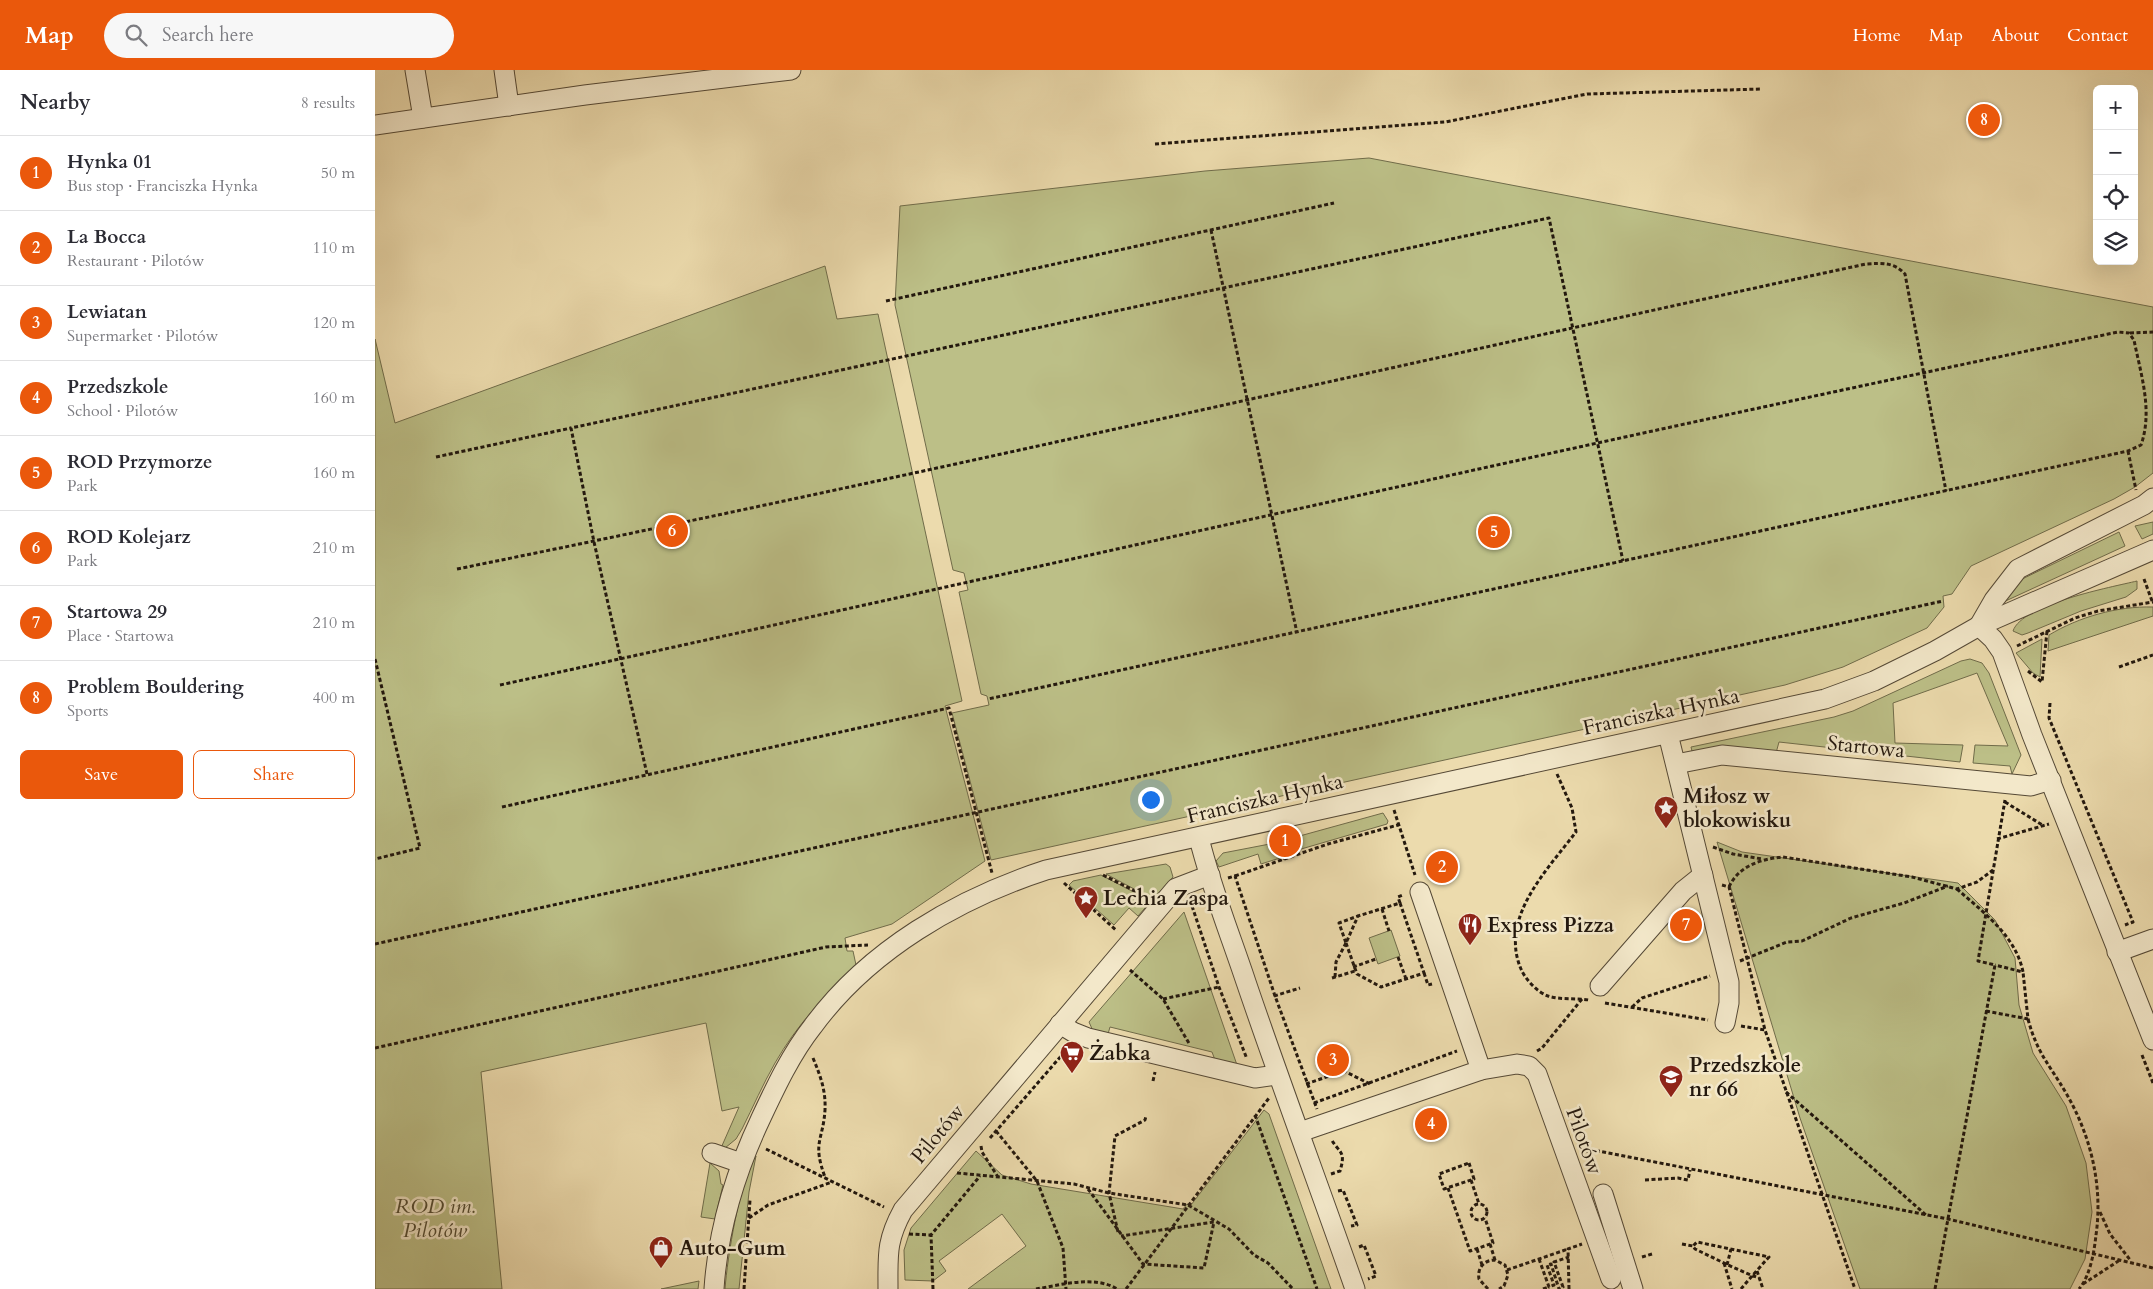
<!DOCTYPE html>
<html lang="en">
<head>
<meta charset="utf-8">
<style>
  body { margin:0; font-family:Cardo,serif; background:#f7f7f7; color:#2b2b33 }
  .controls { position:absolute; right:15px; top:15px; display:grid; overflow:hidden; border-radius:8px; box-shadow:0 5px 20px #0002 }
  .controls button { width:45px; height:45px; display:grid; place-items:center; padding:0; border:0; border-bottom:1px solid #e1e1e2; background:#fff; color:#2b2b33; font:25px sans-serif }
  .you { position:absolute; left:775px; top:729px; width:18px; height:18px; margin:-12px; border:4px solid #fff; border-radius:50%; background:#1a73e8; box-shadow:0 0 0 8px #1a73e833 }
  .badge { display:grid; place-items:center; width:32px; height:32px; border-radius:50%; background:#ea580c; color:#fff; font-size:16px; font-weight:700 }
  .pin { position:absolute; translate:-50% -50%; border:2px solid #fff; box-shadow:0 1px 5px #0006 }
  .list { margin:0; padding:0; list-style:none }
  h2 { display:flex; justify-content:space-between; align-items:center; height:65px; margin:0; padding:0 20px; font-size:21px }
  h2 small { font-size:16px; font-weight:400; color:#7c7c81 }
  .list li { display:grid; grid-template-columns:32px 1fr auto; gap:15px; align-items:center; box-sizing:border-box; height:75px; padding:0 20px; border-top:1px solid #e1e1e2 }
  .list b { display:block; font-size:19px; white-space:nowrap }
  .list p { margin:0; font-size:16px; white-space:nowrap; color:#7c7c81 }
  .list em { font-size:16px; font-style:normal; color:#7c7c81 }
  .actions { display:flex; gap:10px; padding:15px 20px }
  .actions a { flex:1; padding:11px 0; border:1px solid #ea580c; border-radius:8px; text-align:center; font-size:18px; color:#ea580c }
  .actions .main { background:#ea580c; color:#fff }
  .icon { flex:none; width:28px; height:28px; fill:none; stroke:currentColor; stroke-width:2; stroke-linecap:round; stroke-linejoin:round }
  .map { position:relative; flex:none; width:1778px; height:1219px; overflow:hidden }
  header { display:flex; align-items:center; gap:30px; box-sizing:border-box; height:70px; padding:0 25px; background:#ea580c; color:#fff }
  header strong { font-size:24px }
  nav { display:flex; gap:28px; margin-inline-start:auto; font-size:18px }
  .search { width:350px; height:45px; background:#f7f7f7; display:flex; align-items:center; gap:12px; box-sizing:border-box; padding:0 18px; border-radius:28px; color:#7c7c81; font-size:19px }
  main { display:flex }
  aside { flex:1; background:#fff }
  .map>svg:first-child { display:block }
  .green { fill:#bcbf87; stroke:#706c4a }
  .lines { fill:none; stroke-linecap:round; stroke-linejoin:round }
  .minor-casing { stroke:#554936; stroke-width:21 }
  .path { stroke:#23180e; stroke-width:3; stroke-dasharray:4 2.5; stroke-linecap:butt }
  .minor { stroke:#f3e8ca; stroke-width:19 }
  .labels { text-anchor:middle; dominant-baseline:central; stroke-width:5; stroke-linejoin:round; paint-order:stroke }
  .street-label { font-size:21px; fill:#23180e; stroke:#f3e8ca }
  .poi-label { font-size:21px; font-weight:bold; fill:#23180e; stroke:#f3e8ca; text-anchor:start }
  .park-label { font-size:21px; font-style:italic; fill:#514a32; stroke:#f3e8ca }
</style>
</head>
<body>
<header>
<strong>Map</strong>
<div class="search"><svg class="icon" aria-label="search" viewBox="0 0 24 24"><circle cx="10" cy="10" r="6"/><path d="M15 15l6 6"/></svg>Search here</div>
<nav><a>Home</a><a>Map</a><a>About</a><a>Contact</a></nav>
</header>
<main>
<aside>
<h2>Nearby<small>8 results</small></h2>
<ul class="list">
<li><span class="badge">1</span><div><b>Hynka 01</b><p>Bus stop · Franciszka Hynka</p></div><em>50 m</em></li>
<li><span class="badge">2</span><div><b>La Bocca</b><p>Restaurant · Pilotów</p></div><em>110 m</em></li>
<li><span class="badge">3</span><div><b>Lewiatan</b><p>Supermarket · Pilotów</p></div><em>120 m</em></li>
<li><span class="badge">4</span><div><b>Przedszkole</b><p>School · Pilotów</p></div><em>160 m</em></li>
<li><span class="badge">5</span><div><b>ROD Przymorze</b><p>Park</p></div><em>160 m</em></li>
<li><span class="badge">6</span><div><b>ROD Kolejarz</b><p>Park</p></div><em>210 m</em></li>
<li><span class="badge">7</span><div><b>Startowa 29</b><p>Place · Startowa</p></div><em>210 m</em></li>
<li><span class="badge">8</span><div><b>Problem Bouldering</b><p>Sports</p></div><em>400 m</em></li>
</ul>
<div class="actions"><a class="main">Save</a><a>Share</a></div>
</aside>
<div class="map">
<svg width="1778" height="1219" viewBox="0 0 1778 1219">
  <rect width="100%" height="100%" fill="#ecdbad"/>
  <filter id="stains"><feTurbulence type="fractalNoise" baseFrequency=".004" numOctaves="4"/><feColorMatrix values="0 0 0 0 .2 0 0 0 0 .09 0 0 0 0 .02 0 0 0 .5 -.17"/></filter>
  <radialGradient id="worn" r=".72"><stop offset=".6" stop-color="#630" stop-opacity="0"/><stop offset="1" stop-color="#630" stop-opacity=".3"/></radialGradient>
  <g class="green">
    <path d="M 994,88 L 1778,237 L 1778,403 L 1760,417 L 1739,429 L 1596,496 L 1577,524 L 1568,526 L 1569,537 L 1552,558 L 1468,597 L 1410,615 L 616,790 L 577,643 L 614,635 L 612,626 L 606,624 L 584,522 L 593,520 L 589,503 L 578,500 L 520,235 L 525,136 L 830,101 Z"/>
    <path d="M 450,196 L 462,249 L 503,244 L 587,631 L 570,636 L 610,791 L 517,854 L 470,868 L 472,881 L 478,881 L 481,895 C 450,925 421,956 400,993 C 388,1014 378,1037 367,1059 L 361,1069 L 350,1078 L 346,1078 L 364,1037 L 347,1041 L 331,953 L 106,1002 L 127,1219 L 0,1219 L 0,269 L 20,353 Z"/>
    <path d="M 1778,452 L 1778,464 L 1767,469 L 1760,456 Z"/>
    <path d="M 1744,462 L 1750,476 L 1624,534 L 1641,512 Z"/>
    <path d="M 1762,511 L 1762,519 L 1751,527 L 1706,541 L 1653,563 L 1647,565 L 1638,561 C 1647,534 1737,517 1762,511 Z"/>
    <path d="M 1778,537 L 1778,546 L 1673,581 L 1674,565 C 1704,547 1742,536 1778,537 Z"/>
    <path d="M 1667,569 L 1665,607 L 1658,603 L 1641,583 Z"/>
    <path d="M 1595,589 L 1607,593 L 1614,603 L 1646,685 L 1637,704 L 1635,696 L 1598,693 L 1600,675 L 1633,676 L 1602,603 L 1518,633 L 1520,673 L 1588,675 L 1585,692 L 1404,672 L 1401,683 L 1318,685 L 1316,677 L 1459,647 L 1478,641 L 1586,591 Z"/>
    <path d="M 1008,743 L 1013,751 L 1012,754 L 909,784 L 907,776 L 922,772 L 921,767 Z"/>
    <path d="M 1342,772 L 1367,782 L 1583,813 L 1620,850 L 1640,888 L 1644,935 L 1658,983 L 1691,1036 L 1711,1093 L 1717,1142 L 1710,1189 L 1695,1219 L 1485,1219 L 1425,1048 Z"/>
    <path d="M 900,773 L 905,788 L 886,794 L 883,784 L 844,797 L 841,791 L 848,783 Z"/>
    <path d="M 791,794 L 795,797 L 798,807 L 778,829 L 731,804 Z"/>
    <path d="M 726,805 L 776,831 L 763,846 L 754,838 L 739,855 L 694,815 L 698,811 Z"/>
    <path d="M 809,842 L 862,995 L 840,990 L 837,982 L 735,957 L 733,964 L 718,961 L 714,952 Z"/>
    <path d="M 1016,860 L 1025,886 L 1003,894 L 994,868 Z"/>
    <path d="M 889,1040 L 894,1044 L 956,1219 L 593,1219 L 651,1176 L 627,1144 L 564,1191 L 571,1201 L 558,1211 L 530,1210 L 529,1180 L 536,1158 L 601,1081 L 627,1105 L 656,1114 L 808,1139 L 812,1134 L 816,1135 Z"/>
    <path d="M 381,1086 L 374,1122 L 364,1219 L 350,1219 C 352,1190 365,1107 381,1086 Z"/>
    <path d="M 335,1093 L 344,1101 L 346,1114 L 348,1115 L 340,1149 L 326,1147 Z"/>
    <path d="M 324,1211 L 323,1219 L 286,1219 Z"/>
  </g>
  <g class="lines">
    <defs>
      <g id="minor">
        <path d="M 40,0 L 48,48"/>
        <path d="M 129,0 L 134,36"/>
        <path d="M 0,55 L 210,25 L 416,0"/>
        <path d="M 1604,556 L 1618,569 L 1627,582 L 1657,665 L 1778,970"/>
        <path d="M 1604,556 L 1619,530 L 1643,499 L 1769,435 L 1778,428"/>
        <path d="M 1293,664 L 1354,912 L 1354,933 L 1350,953"/>
        <path d="M 1301,694 L 1347,685 L 1656,716 L 1676,710"/>
        <path d="M 824,768 C 836,817 855,864 871,912 C 906,1015 944,1116 980,1219"/>
        <path d="M 1742,882 L 1778,869"/>
        <path d="M 1225,916 L 1308,821 L 1328,805"/>
        <path d="M 685,954 L 698,962 L 713,968 L 880,1008 L 902,1005"/>
        <path d="M 1106,1000 L 1142,994 L 1154,996 L 1162,1004 L 1236,1209"/>
        <path d="M 925,1062 L 1106,1000 L 1045,822"/>
        <path d="M 337,1083 L 366,1093"/>
        <path d="M 1228,1124 L 1258,1219"/>
        <path d="M 339,1219 C 343,1159 360,1103 386,1048 C 401,1016 416,984 438,956 C 494,880 582,829 671,800 L 1450,629 L 1499,611 L 1560,581 L 1604,556 L 1778,480"/>
        <path d="M 513,1219 C 513,1185 511,1171 528,1140 L 801,818 L 835,805"/>
      </g>
    </defs>
    <use href="#minor" class="minor-casing"/>
    <g class="path">
      <path d="M 780,74 L 1070,52 L 1212,24 L 1386,19"/>
      <path d="M 836,160 L 922,563"/>
      <path d="M 511,231 L 959,133"/>
      <path d="M 1755,263 L 1778,262"/>
      <path d="M 1753,381 L 1761,420"/>
      <path d="M 61,387 L 196,358"/>
      <path d="M 82,499 C 553,404 1021,295 1491,194 C 1507,193 1519,192 1530,204 L 1571,421"/>
      <path d="M 1769,509 L 1777,531"/>
      <path d="M 1642,576 L 1700,548 L 1723,541 L 1778,532"/>
      <path d="M 0,589 L 45,778 L 0,789"/>
      <path d="M 1744,597 L 1778,585"/>
      <path d="M 1653,601 L 1667,612 L 1672,561"/>
      <path d="M 125,615 C 664,498 1202,374 1743,262 L 1754,263 L 1759,270 C 1766,305 1778,341 1766,375 L 1753,381 L 613,629"/>
      <path d="M 1675,633 L 1674,648 L 1758,852 L 1750,855"/>
      <path d="M 272,704 L 219,472 L 196,358 L 1174,148 L 1248,491"/>
      <path d="M 1182,704 L 1197,738 L 1201,762 C 1172,800 1124,848 1146,899 C 1150,909 1162,922 1173,926 C 1185,930 1201,928 1214,930"/>
      <path d="M 1630,732 L 1669,756"/>
      <path d="M 127,737 L 574,638 L 617,803"/>
      <path d="M 1019,740 L 1040,805"/>
      <path d="M 902,767 L 910,790"/>
      <path d="M 1622,769 L 1674,754"/>
      <path d="M 1338,777 L 1358,784 L 1387,789"/>
      <path d="M 728,805 L 772,827"/>
      <path d="M 860,806 L 953,774 L 1023,755"/>
      <path d="M 853,808 L 860,806 L 900,926 L 942,1039"/>
      <path d="M 689,813 L 742,861"/>
      <path d="M 1347,815 L 1354,817 L 1390,960 L 1480,1219"/>
      <path d="M 1354,817 C 1364,795 1387,789 1408,787 L 1537,807 L 1582,819 L 1602,812 L 1618,800"/>
      <path d="M 1582,819 C 1608,842 1641,866 1648,902 L 1620,895"/>
      <path d="M 815,830 L 844,917 L 872,989"/>
      <path d="M 1025,833 L 1023,827 L 1028,825"/>
      <path d="M 1007,839 L 1014,861"/>
      <path d="M 971,873 L 982,904 L 1006,917 L 1049,903 L 1025,833 L 983,846 L 971,873 L 964,853 L 983,846"/>
      <path d="M 0,874 L 1568,531"/>
      <path d="M 1023,887 L 1031,909"/>
      <path d="M 1365,891 L 1412,872 L 1427,871 L 1476,848 L 1529,833 L 1573,816"/>
      <path d="M 978,897 L 1001,889"/>
      <path d="M 755,900 L 788,929 L 815,975"/>
      <path d="M 1049,903 L 1053,915 L 1057,914"/>
      <path d="M 960,907 L 961,892 L 971,873"/>
      <path d="M 957,908 L 980,901"/>
      <path d="M 899,926 L 925,918"/>
      <path d="M 788,929 L 844,917"/>
      <path d="M 1230,933 L 1333,950"/>
      <path d="M 1257,937 L 1267,928 L 1335,906"/>
      <path d="M 1611,941 L 1653,949 L 1648,902"/>
      <path d="M 1653,949 C 1662,983 1674,994 1691,1023 C 1716,1066 1728,1116 1721,1165 C 1719,1183 1715,1206 1704,1219"/>
      <path d="M 1366,956 L 1390,960"/>
      <path d="M 0,978 L 451,877 L 493,875"/>
      <path d="M 1162,981 L 1167,978 L 1207,929"/>
      <path d="M 1767,985 L 1778,1013"/>
      <path d="M 438,988 C 445,1005 451,1020 450,1040 C 448,1071 437,1072 450,1107"/>
      <path d="M 778,1011 L 780,1002"/>
      <path d="M 931,1014 L 969,1001 L 995,1014"/>
      <path d="M 1411,1022 L 1551,1145"/>
      <path d="M 939,1033 L 1082,981"/>
      <path d="M 880,1045 L 942,1219"/>
      <path d="M 621,1061 L 662,1111 L 688,1178 L 691,1219"/>
      <path d="M 615,1068 L 693,978"/>
      <path d="M 606,1076 L 607,1082 L 623,1107"/>
      <path d="M 1208,1078 L 1573,1149 L 1778,1198"/>
      <path d="M 391,1079 L 509,1137"/>
      <path d="M 1211,1079 L 1218,1099"/>
      <path d="M 1094,1093 L 1099,1109 L 1069,1119 L 1064,1104 Z"/>
      <path d="M 582,1103 L 699,1114 L 734,1123 L 813,1135 L 854,1159 L 879,1185 L 893,1193 L 918,1219"/>
      <path d="M 956,1104 L 965,1101 C 971,1081 965,1084 956,1069"/>
      <path d="M 1096,1110 L 1104,1134"/>
      <path d="M 1270,1110 L 1303,1108 L 1313,1110 L 1315,1100"/>
      <path d="M 1073,1118 L 1095,1181 L 1118,1173 L 1110,1148"/>
      <path d="M 713,1119 L 768,1194 L 829,1198 L 839,1152 L 746,1166"/>
      <path d="M 963,1121 L 968,1120 L 982,1155 L 976,1156"/>
      <circle cx="1104" cy="1142" r="8"/>
      <path d="M 1725,1142 L 1735,1164 L 1756,1191"/>
      <path d="M 374,1148 L 393,1135 L 457,1112"/>
      <path d="M 743,1162 L 734,1123 L 740,1066 L 770,1050 L 771,1046"/>
      <path d="M 534,1164 L 556,1165"/>
      <path d="M 1115,1174 L 1120,1190"/>
      <path d="M 1307,1174 L 1318,1176"/>
      <path d="M 984,1177 L 989,1175 L 1001,1206 L 993,1209"/>
      <path d="M 1102,1179 L 1107,1195"/>
      <path d="M 1267,1187 L 1277,1184"/>
      <path d="M 1164,1189 L 1174,1217 L 1179,1215 L 1172,1195 L 1176,1194 L 1184,1219 L 1188,1217 L 1179,1192 L 1194,1187"/>
      <path d="M 1349,1193 L 1357,1219"/>
      <path d="M 1352,1195 L 1356,1179"/>
      <path d="M 1132,1200 L 1193,1179"/>
      <path d="M 1382,1201 L 1388,1219"/>
      <path d="M 1708,1214 L 1745,1190"/>
      <path d="M 369,1219 L 375,1130"/>
      <path d="M 558,1219 L 556,1165 L 605,1106"/>
      <path d="M 661,1219 C 685,1215 720,1205 742,1219"/>
      <path d="M 751,1219 L 894,1028"/>
      <path d="M 1113,1219 L 1104,1209 C 1102,1198 1109,1190 1120,1190 L 1130,1195 L 1133,1205 L 1129,1216 L 1124,1219"/>
      <path d="M 1168,1219 L 1174,1217"/>
      <path d="M 1194,1219 L 1193,1179 L 1207,1174"/>
      <path d="M 1366,1219 C 1375,1208 1385,1197 1394,1187 L 1322,1172 L 1318,1176 L 1320,1179 C 1341,1189 1362,1200 1384,1208"/>
      <path d="M 1560,1219 L 1620,895 L 1603,891 L 1630,730"/>
    </g>
    <use href="#minor" class="minor"/>
  </g>
  <defs>
    <symbol id="sight-pin" viewBox="-11 -11 22 30"><path d="M0 17L-7.5 6A9.5 9.5 0 1 1 7.5 6Z" fill="#8f2418" stroke="#f3e8ca"/><path d="M0-6L1.8-2.2L6-1.7L2.9 1.2L3.7 5.4L0 3.3L-3.7 5.4L-2.9 1.2L-6-1.7L-1.8-2.2Z" fill="#fff"/></symbol>
    <symbol id="restaurant-pin" viewBox="-11 -11 22 30"><path d="M0 17L-7.5 6A9.5 9.5 0 1 1 7.5 6Z" fill="#8f2418" stroke="#f3e8ca"/><path d="M-5-6h1v4h1v-4h1v4h1v-4h1v5L-1.5 .5V6h-2V.5L-5-1ZM5-6V6H3V1.5H1.5Q1.5-4 5-6Z" fill="#fff"/></symbol>
    <symbol id="supermarket-pin" viewBox="-11 -11 22 30"><path d="M0 17L-7.5 6A9.5 9.5 0 1 1 7.5 6Z" fill="#8f2418" stroke="#f3e8ca"/><path d="M-6-5.5h2.5l.6 2H6L4.5 2H-2.5L-4.4-4H-6ZM-1.5 3.2a1.3 1.3 0 1 0 .1 0ZM3 3.2a1.3 1.3 0 1 0 .1 0Z" fill="#fff"/></symbol>
    <symbol id="school-pin" viewBox="-11 -11 22 30"><path d="M0 17L-7.5 6A9.5 9.5 0 1 1 7.5 6Z" fill="#8f2418" stroke="#f3e8ca"/><path d="M0-5L7-2L0 1L-7-2ZM-4 1L0 2.5L4 1V4Q0 6-4 4Z" fill="#fff"/></symbol>
    <symbol id="shop-pin" viewBox="-11 -11 22 30"><path d="M0 17L-7.5 6A9.5 9.5 0 1 1 7.5 6Z" fill="#8f2418" stroke="#f3e8ca"/><path d="M-5-2.5h2.3a2.7 3.5 0 0 1 5.4 0H5L5.5 6h-11ZM-1.5-2.5h3a1.5 2.3 0 0 0-3 0Z" fill="#fff"/></symbol>
  </defs>
  <g fill-rule="evenodd">
    <use href="#sight-pin" x="1277" y="724" width="28" height="38"/>
    <use href="#sight-pin" x="697" y="814" width="28" height="38"/>
    <use href="#restaurant-pin" x="1081" y="841" width="28" height="38"/>
    <use href="#supermarket-pin" x="683" y="969" width="28" height="38"/>
    <use href="#school-pin" x="1282" y="993" width="28" height="38"/>
    <use href="#shop-pin" x="272" y="1164" width="28" height="38"/>
  </g>
  <g class="labels">
    <g class="street-label">
      <text transform="translate(1286 642) rotate(-12)">Franciszka Hynka</text>
      <text transform="translate(1491 677) rotate(6)">Startowa</text>
      <text transform="translate(890 729) rotate(-13)">Franciszka Hynka</text>
      <text transform="translate(563 1064) rotate(-50)">Pilotów</text>
      <text transform="translate(1209 1071) rotate(70)">Pilotów</text>
    </g>
    <g class="poi-label">
      <text x="1308" y="726">Miłosz w<tspan x="1308" dy="24">blokowisku</tspan></text>
      <text x="728" y="828">Lechia Zaspa</text>
      <text x="1112" y="855">Express Pizza</text>
      <text x="714" y="983">Żabka</text>
      <text x="1314" y="995">Przedszkole<tspan x="1314" dy="24">nr 66</tspan></text>
      <text x="304" y="1178">Auto-Gum</text>
    </g>
    <g class="park-label">
      <text x="60" y="1136">ROD im.<tspan x="60" dy="24">Pilotów</tspan></text>
    </g>
  </g>
  <rect width="100%" height="100%" filter="url(#stains)"/>
  <rect width="100%" height="100%" fill="url(#worn)"/>
</svg>
<div class="controls">
<button>+</button>
<button>−</button>
<button><svg class="icon" aria-label="locate" viewBox="0 0 24 24"><circle cx="12" cy="12" r="6"/><path d="M12 2v4M12 18v4M2 12h4M18 12h4"/></svg></button>
<button><svg class="icon" aria-label="layers" viewBox="0 0 24 24"><path d="M12 4l9 5-9 5-9-5zM3 14l9 5 9-5"/></svg></button>
</div>
<div class="you"></div>
<div class="pin badge" style="left:910px;top:771px">1</div>
<div class="pin badge" style="left:1067px;top:797px">2</div>
<div class="pin badge" style="left:958px;top:990px">3</div>
<div class="pin badge" style="left:1056px;top:1054px">4</div>
<div class="pin badge" style="left:1119px;top:462px">5</div>
<div class="pin badge" style="left:297px;top:461px">6</div>
<div class="pin badge" style="left:1311px;top:855px">7</div>
<div class="pin badge" style="left:1609px;top:50px">8</div>
</div>
</main>
</body>
</html>
